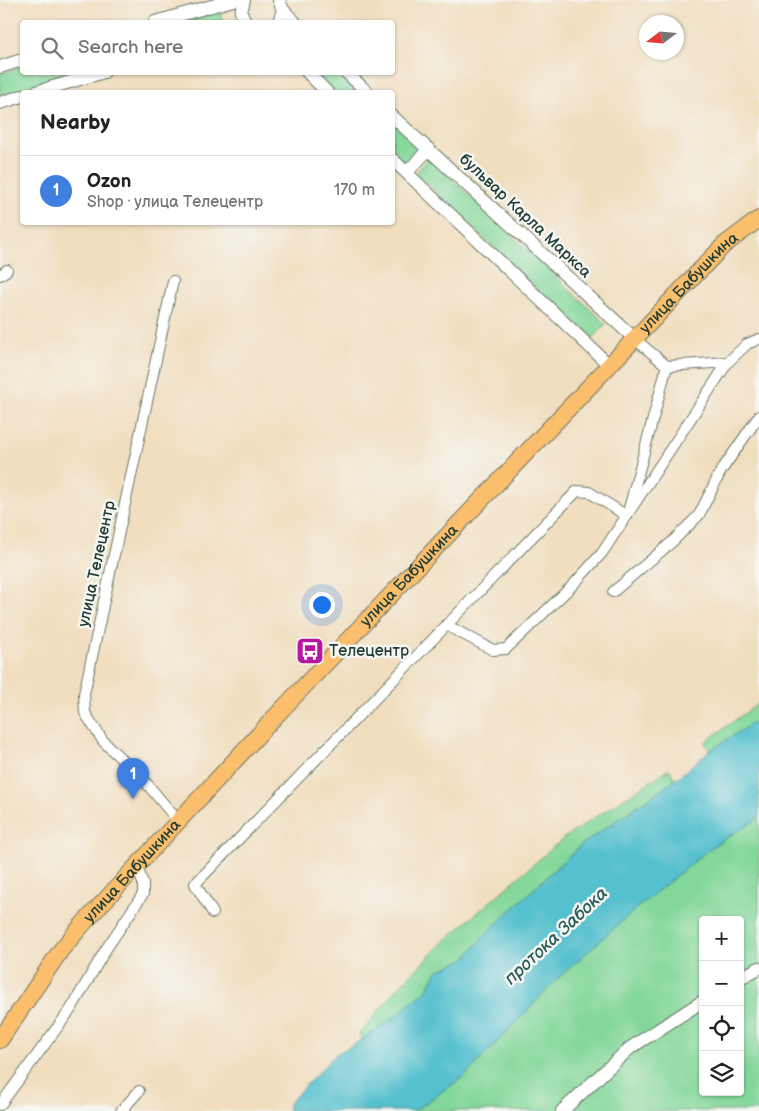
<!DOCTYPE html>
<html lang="en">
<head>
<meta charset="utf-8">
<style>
  body { margin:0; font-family:"Balsamiq Sans",sans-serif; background:#f2f2f2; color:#222 }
  .controls { position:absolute; right:15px; bottom:15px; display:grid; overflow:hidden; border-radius:5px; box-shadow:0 1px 4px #0004 }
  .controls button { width:45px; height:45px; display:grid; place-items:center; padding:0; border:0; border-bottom:1px solid #e0e0e0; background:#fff; color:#222; font:25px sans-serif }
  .compass { position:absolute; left:639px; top:15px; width:45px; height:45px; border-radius:50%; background:#fff; box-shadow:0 1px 4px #0004; rotate:254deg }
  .you { position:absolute; left:321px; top:604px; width:18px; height:18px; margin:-12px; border:4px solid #fff; border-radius:50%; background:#1a73e8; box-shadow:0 0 0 8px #1a73e833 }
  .badge { display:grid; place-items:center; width:32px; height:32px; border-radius:50%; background:#b5179e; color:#fff; font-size:16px; font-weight:700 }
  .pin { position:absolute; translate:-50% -41px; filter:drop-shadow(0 1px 2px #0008) }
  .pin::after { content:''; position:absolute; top:26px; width:18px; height:15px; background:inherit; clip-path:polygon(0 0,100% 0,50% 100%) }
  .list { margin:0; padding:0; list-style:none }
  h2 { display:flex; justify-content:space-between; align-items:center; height:65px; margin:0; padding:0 20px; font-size:21px }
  h2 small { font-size:16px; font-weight:400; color:#767676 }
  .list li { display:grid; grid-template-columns:32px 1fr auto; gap:15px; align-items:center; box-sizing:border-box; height:70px; padding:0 20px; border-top:1px solid #e0e0e0 }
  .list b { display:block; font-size:19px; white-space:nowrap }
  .list p { margin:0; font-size:16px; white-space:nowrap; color:#767676 }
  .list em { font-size:16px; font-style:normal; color:#767676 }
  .icon { flex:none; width:28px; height:28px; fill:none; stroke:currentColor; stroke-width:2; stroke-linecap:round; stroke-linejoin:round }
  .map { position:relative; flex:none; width:759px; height:1111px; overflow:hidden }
  .search { position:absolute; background:#fff; box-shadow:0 1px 4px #0004; left:20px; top:20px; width:375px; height:55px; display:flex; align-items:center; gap:12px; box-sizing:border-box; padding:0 18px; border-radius:5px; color:#767676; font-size:19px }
  .panel { position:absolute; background:#fff; box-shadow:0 1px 4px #0004; left:20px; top:90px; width:375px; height:135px; border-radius:5px }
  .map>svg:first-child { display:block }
  .green { fill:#83d79a; stroke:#518a67; fill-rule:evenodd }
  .water { fill:#54c0ce; stroke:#3a7e81 }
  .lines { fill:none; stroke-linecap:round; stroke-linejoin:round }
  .minor-casing { stroke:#687565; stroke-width:12 }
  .tertiary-casing { stroke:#687565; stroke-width:14 }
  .primary-casing { stroke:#687565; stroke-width:18 }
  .minor { stroke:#fff; stroke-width:10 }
  .tertiary { stroke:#fff; stroke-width:12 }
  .primary { stroke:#fabe6d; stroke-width:16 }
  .labels { text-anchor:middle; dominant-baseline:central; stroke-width:5; stroke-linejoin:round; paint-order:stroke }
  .street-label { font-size:16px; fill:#1f3d34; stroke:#f6f6f2 }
  .poi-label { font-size:16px; fill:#1f3d34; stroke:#f6f6f2; text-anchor:start }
  .water-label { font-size:18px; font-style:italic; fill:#2c5e5a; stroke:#f6f6f2 }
</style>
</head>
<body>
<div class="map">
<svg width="759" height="1111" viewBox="0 0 759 1111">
  <rect width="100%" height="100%" fill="#f6f6f2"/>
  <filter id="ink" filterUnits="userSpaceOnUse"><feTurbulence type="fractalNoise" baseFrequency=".02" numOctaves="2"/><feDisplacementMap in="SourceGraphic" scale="10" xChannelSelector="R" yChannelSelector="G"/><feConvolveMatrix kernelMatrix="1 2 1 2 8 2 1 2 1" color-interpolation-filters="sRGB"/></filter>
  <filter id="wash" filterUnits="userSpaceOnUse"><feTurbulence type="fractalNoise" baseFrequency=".0096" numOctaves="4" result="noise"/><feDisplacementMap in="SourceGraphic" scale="20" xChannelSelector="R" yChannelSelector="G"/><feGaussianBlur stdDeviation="1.12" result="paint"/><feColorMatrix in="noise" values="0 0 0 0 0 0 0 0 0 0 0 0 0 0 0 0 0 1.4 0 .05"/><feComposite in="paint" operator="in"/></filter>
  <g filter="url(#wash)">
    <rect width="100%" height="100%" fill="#f1debf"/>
    <g class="green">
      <path d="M 219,9 L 223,22 L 175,22 Z"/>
      <path d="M 22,67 L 22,72 L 83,73 L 0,97 L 0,74 Z"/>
      <path d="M 312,73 L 342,73 L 363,92 L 332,92 Z"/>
      <path d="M 392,121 L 420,149 L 420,152 L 408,163 L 404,162 L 393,151 Z"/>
      <path d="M 428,159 L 432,160 L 606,324 L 591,341 L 416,173 Z"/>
      <path d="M 759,703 L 759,719 L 709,751 L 705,742 Z"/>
      <path d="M 669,769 L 676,780 L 581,845 L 492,928 L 465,959 L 437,971 L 426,991 L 389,1021 L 362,1040 L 359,1034 L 398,988 L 441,944 L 564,838 Z"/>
      <path d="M 759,818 L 759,1111 L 414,1111 L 466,1075 L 557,979 L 638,907 L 713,846 ZM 703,920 L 740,920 L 740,1092 L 703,1092 Z"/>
    </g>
    <path class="water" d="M 759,719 L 759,818 L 713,846 L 638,907 L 557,979 L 466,1075 L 414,1111 L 288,1111 L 288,1104 L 336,1054 L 362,1040 L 389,1021 L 426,991 L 437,971 L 465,959 L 492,928 L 581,845 L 675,780 L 709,751 Z"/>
  </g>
  <g filter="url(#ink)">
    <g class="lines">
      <defs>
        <g id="minor">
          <path d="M 0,275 L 7,270"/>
          <path d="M 173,281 L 84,694 L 85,713 L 103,741 L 148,785 L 178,821"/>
          <path d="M 635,339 L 667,366 L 728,362 L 747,344 L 759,339"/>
          <path d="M 613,592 L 672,542 L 699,515 L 721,471 L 759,416"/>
          <path d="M 446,625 L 493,650 L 506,649 L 573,585 L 602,553 L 728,362"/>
          <path d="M 213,913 L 195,884 L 577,491 L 589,492 L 627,516 L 667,366"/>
          <path d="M 0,1105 L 71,1009 L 106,949 L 143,894 L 143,883 L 137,867"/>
          <path d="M 121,1111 L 139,1091"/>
        </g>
        <g id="tertiary">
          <path d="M 244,0 L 241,12 L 245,22"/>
          <path d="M 283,10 L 295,22"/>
          <path d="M 155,22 L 233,0"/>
          <path d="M 279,22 L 283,10 L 279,0"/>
          <path d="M 0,67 L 22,60"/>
          <path d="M 307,72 L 327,92"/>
          <path d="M 346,72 L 367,92"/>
          <path d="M 36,92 L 104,72"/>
          <path d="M 0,103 L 22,96"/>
          <path d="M 392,116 L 635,339"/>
          <path d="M 392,159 L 610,366"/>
          <path d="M 407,172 L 429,149"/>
          <path d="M 740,978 L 759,968"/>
          <path d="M 562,1111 L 630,1048 L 703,1001"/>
        </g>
        <g id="primary">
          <path id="s1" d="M 0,1040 L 61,950 L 83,924 L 287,704 L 724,245 L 759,219"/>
        </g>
      </defs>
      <use href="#minor" class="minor-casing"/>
      <use href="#tertiary" class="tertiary-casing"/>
      <use href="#primary" class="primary-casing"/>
      <use href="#minor" class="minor"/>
      <use href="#tertiary" class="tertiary"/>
      <use href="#primary" class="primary"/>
    </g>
  </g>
  <defs>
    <symbol id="bus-square" viewBox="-11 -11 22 22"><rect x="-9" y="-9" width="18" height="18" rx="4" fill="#b5179e" stroke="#f6f6f2"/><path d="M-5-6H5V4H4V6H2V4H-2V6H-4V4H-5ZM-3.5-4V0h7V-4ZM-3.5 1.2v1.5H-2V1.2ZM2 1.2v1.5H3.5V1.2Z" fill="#fff"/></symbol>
  </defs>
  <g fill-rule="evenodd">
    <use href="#bus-square" x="294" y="635" width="32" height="32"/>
  </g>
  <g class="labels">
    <g class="street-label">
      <text transform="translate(525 216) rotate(43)">бульвар Карла Маркса</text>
      <text stroke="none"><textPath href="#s1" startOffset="1025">улица Бабушкина</textPath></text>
      <text transform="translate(97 564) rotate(-78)">улица Телецентр</text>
      <text stroke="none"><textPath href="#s1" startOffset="620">улица Бабушкина</textPath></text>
      <text stroke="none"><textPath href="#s1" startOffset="215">улица Бабушкина</textPath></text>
    </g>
    <g class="poi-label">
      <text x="329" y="651">Телецентр</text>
    </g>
    <g class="water-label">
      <text transform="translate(556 936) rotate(-43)">протока Забока</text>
    </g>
  </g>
</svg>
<div class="controls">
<button>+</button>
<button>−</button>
<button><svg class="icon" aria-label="locate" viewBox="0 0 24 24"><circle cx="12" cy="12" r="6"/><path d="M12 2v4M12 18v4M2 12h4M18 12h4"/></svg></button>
<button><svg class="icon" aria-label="layers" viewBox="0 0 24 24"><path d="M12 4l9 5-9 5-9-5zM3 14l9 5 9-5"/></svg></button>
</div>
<svg class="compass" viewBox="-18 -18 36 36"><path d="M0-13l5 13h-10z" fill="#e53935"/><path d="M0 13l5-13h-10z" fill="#767676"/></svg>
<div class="you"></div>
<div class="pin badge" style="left:133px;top:799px;background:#3f7fe0">1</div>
<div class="search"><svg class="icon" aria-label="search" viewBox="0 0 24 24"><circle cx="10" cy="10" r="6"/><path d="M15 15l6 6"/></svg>Search here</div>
<section class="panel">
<h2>Nearby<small></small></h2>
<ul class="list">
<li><span class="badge" style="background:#3f7fe0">1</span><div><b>Ozon</b><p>Shop · улица Телецентр</p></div><em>170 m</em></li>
</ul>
</section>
</div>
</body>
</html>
